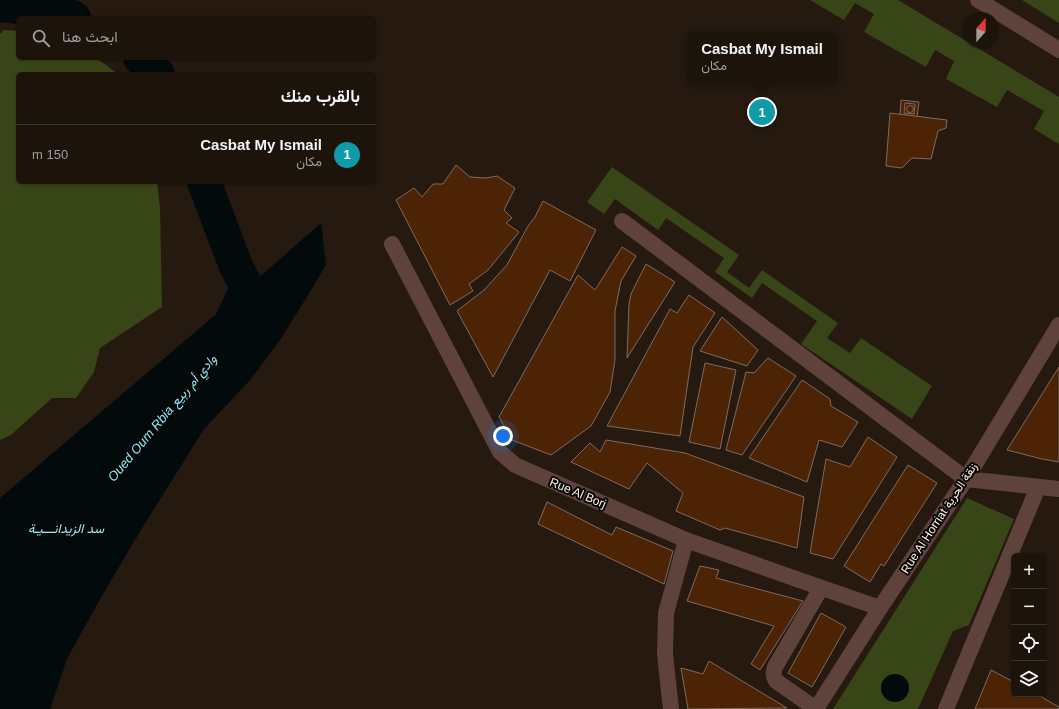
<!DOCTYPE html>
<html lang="ar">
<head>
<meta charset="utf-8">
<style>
  body { margin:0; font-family:Arial,Vazirmatn,sans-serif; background:#251c14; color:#f1f3f6; direction:rtl }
  .controls { position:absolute; right:12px; bottom:12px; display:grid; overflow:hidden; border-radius:6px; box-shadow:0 1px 3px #0004 }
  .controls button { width:36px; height:36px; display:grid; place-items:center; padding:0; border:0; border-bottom:1px solid #3a322c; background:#1c130b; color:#f1f3f6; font:20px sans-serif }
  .compass { position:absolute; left:963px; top:12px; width:36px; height:36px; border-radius:50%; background:#1c130b; box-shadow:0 1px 3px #0004; rotate:21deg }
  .you { position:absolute; left:503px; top:436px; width:14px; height:14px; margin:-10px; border:3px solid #fff; border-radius:50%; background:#1a73e8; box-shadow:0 0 0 6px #1a73e833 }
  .badge { display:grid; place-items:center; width:26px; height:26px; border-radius:50%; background:#0f766e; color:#fff; font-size:13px; font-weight:700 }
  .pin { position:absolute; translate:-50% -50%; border:2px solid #fff; box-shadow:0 1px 4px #0006 }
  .popup { position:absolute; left:687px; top:32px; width:150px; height:52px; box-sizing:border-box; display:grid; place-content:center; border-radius:6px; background:#1c130b; filter:drop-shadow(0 1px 3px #0005); font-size:13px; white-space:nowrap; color:#a09e9d }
  .popup b { font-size:15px; color:#f1f3f6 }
  .popup::after { content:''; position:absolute; left:50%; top:100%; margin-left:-8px; border:8px solid transparent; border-top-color:#1c130b }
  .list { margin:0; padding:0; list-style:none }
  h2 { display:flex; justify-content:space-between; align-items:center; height:52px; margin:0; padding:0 16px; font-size:17px }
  h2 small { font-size:13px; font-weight:400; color:#a09e9d }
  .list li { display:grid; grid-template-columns:26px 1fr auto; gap:12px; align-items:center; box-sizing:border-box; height:60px; padding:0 16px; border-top:1px solid #3a322c }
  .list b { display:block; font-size:15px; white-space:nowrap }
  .list p { margin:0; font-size:13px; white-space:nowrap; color:#a09e9d }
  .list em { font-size:13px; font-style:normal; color:#a09e9d }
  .icon { flex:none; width:22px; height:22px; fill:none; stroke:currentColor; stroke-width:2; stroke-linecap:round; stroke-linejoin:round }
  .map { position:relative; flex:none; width:1059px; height:709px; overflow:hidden; direction:ltr }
  .search { position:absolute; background:#1c130b; box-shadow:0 1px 3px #0004; left:16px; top:16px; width:360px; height:44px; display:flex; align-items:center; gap:10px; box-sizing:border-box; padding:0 14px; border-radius:6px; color:#a09e9d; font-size:15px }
  .panel { position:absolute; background:#1c130b; box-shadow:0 1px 3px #0004; left:16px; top:72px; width:360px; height:112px; border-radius:6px; direction:rtl }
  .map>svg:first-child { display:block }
  .green { fill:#384517 }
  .water { fill:#020a0c }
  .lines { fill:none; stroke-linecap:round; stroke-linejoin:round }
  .river { stroke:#020a0c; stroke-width:34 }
  .building { fill:#4c2405; stroke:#7d6b61 }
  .street { stroke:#5e423b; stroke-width:16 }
  .labels { text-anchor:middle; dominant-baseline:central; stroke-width:4; stroke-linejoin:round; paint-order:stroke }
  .street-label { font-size:12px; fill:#fbf2eb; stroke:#0a0603 }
  .water-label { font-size:13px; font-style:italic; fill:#87edfb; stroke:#0a0603 }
</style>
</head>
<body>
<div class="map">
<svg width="1059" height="709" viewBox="0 0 1059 709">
  <rect width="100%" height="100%" fill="#26190f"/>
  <g class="green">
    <path d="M 810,0 L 898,0 L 1059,97 L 1059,144 L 1034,129 L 1044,111 L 1007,90 L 997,107 L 946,79 L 954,61 L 935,50 L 926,67 L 864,32 L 874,14 L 855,3 L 844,20 Z"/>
    <path d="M 1022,0 L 1059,0 L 1059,23 Z"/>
    <path d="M 4,30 L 18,31 L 18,58 L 96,58 L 118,74 L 18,74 L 18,182 L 157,182 L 160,207 L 162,307 L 100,348 L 94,372 L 76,398 L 52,398 L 11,435 L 0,440 L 0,34 Z"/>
    <path d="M 612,167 L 739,255 L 727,272 L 749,288 L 762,270 L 838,323 L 827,338 L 850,353 L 861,338 L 932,386 L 912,419 L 801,344 L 817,321 L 762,283 L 752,298 L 715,272 L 724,258 L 666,218 L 658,230 L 615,199 L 604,214 L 587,202 Z"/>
    <path d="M 967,498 L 1014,519 L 969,625 L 953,631 L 918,709 L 833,709 Z"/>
  </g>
  <g class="water">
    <path d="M 321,223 L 326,265 L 305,300 L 280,340 L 251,379 L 204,429 L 142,528 L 99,601 L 67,659 L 50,709 L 0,709 L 0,498 L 247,288 Z"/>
    <circle cx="895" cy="688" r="14"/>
  </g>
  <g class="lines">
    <g class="river">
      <path d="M 0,5 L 58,11 L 74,18"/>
      <path d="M 140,58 L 158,74"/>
      <path d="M 204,182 L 236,266 L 247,288 L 227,331"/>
    </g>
  </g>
  <g class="building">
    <path d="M 901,100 L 919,102 L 917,117 L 900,114 Z"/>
    <path d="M 905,103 L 915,104 L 914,114 L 904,113 Z"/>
    <circle cx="910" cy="109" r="3.5"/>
    <path d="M 890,113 L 947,120 L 946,128 L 938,131 L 931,159 L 912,158 L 902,168 L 886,166 Z"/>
    <path d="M 456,165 L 470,177 L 486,178 L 497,176 L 515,188 L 504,210 L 512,218 L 506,223 L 519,232 L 488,270 L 469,284 L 473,291 L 450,305 L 396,200 L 414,188 L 422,197 L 433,184 L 443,184 Z"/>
    <path d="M 543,201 L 596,230 L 570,281 L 550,270 L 493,377 L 457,311 L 484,290 L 507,265 L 528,226 L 535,217 Z"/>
    <path d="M 622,247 L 636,256 L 621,281 L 615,311 L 615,360 L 610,392 L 591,426 L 551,455 L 512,440 L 499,417 L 578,275 L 595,290 Z"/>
    <path d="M 646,264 L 675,282 L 627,358 L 629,304 L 631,294 Z"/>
    <path d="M 689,295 L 715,313 L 693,347 L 680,436 L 607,426 L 670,309 L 677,313 Z"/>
    <path d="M 722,317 L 758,350 L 747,366 L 700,351 Z"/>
    <path d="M 768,358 L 796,376 L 742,455 L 726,450 L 746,372 L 754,373 Z"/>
    <path d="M 705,363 L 736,370 L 720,449 L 689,442 Z"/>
    <path d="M 1059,367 L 1059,462 L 1042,459 L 1007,450 Z"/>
    <path d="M 802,380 L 830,399 L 831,406 L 858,422 L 842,447 L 819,440 L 807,482 L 749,458 Z"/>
    <path d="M 868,437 L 897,457 L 833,559 L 810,553 L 826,459 L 850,467 Z"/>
    <path d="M 606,440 L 685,453 L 804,497 L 797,548 L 725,528 L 720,530 L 676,511 L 683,493 L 647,463 L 629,489 L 571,462 L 590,443 L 600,452 Z"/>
    <path d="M 908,465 L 937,483 L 884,566 L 881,564 L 870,582 L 844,566 Z"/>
    <path d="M 547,502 L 612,535 L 616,527 L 673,551 L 664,584 L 538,524 Z"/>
    <path d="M 700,566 L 719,570 L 716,578 L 803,601 L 760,670 L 751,664 L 774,626 L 687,601 Z"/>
    <path d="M 821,613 L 846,627 L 812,687 L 788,673 Z"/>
    <path d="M 709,661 L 787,708 L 688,709 L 681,668 L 703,674 Z"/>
    <path d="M 991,670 L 1014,682 L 1014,694 L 1036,694 L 1059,707 L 1059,709 L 975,709 Z"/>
  </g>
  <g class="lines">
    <g class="street">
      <path d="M 978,0 L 1059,50"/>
      <path d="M 622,221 L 966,479 L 1059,489"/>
      <path d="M 392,244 L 500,452 L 515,465 L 686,540 L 802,581 L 880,608"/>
      <path d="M 671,709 L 665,654 L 666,613 L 686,540"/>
      <path d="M 816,709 L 880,608 L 966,479 L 1059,325"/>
      <path d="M 816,709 L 776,681 C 773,676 773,673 775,667 L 821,588"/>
      <path d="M 946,709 L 1038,487"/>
    </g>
  </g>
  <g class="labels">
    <g class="street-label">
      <text transform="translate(578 493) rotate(23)">Rue Al Borj</text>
      <text transform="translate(939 518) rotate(-57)">Rue Al Horriat زنقة الحرية</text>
    </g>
    <g class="water-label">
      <text transform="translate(162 418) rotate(-50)">Oued Oum Rbia وادي أم ربيع</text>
      <text x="66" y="528">سد الزيدانـــيـة</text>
    </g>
  </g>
</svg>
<div class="controls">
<button>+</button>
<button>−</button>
<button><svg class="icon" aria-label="locate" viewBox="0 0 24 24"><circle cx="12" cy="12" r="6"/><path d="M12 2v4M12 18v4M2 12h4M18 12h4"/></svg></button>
<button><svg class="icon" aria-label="layers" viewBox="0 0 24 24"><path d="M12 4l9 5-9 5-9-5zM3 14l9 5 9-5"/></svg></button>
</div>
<svg class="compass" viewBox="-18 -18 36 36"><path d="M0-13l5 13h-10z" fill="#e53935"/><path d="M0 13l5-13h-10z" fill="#a09e9d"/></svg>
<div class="you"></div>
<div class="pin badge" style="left:762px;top:112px;background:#0f9aa8">1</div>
<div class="popup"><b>Casbat My Ismail</b>مكان</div>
<div class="search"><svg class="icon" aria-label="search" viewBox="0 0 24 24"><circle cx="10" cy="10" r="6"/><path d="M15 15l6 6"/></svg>ابحث هنا</div>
<section class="panel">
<h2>بالقرب منك<small></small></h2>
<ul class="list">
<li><span class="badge" style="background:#0f9aa8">1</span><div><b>Casbat My Ismail</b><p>مكان</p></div><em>150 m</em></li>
</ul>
</section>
</div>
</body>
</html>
